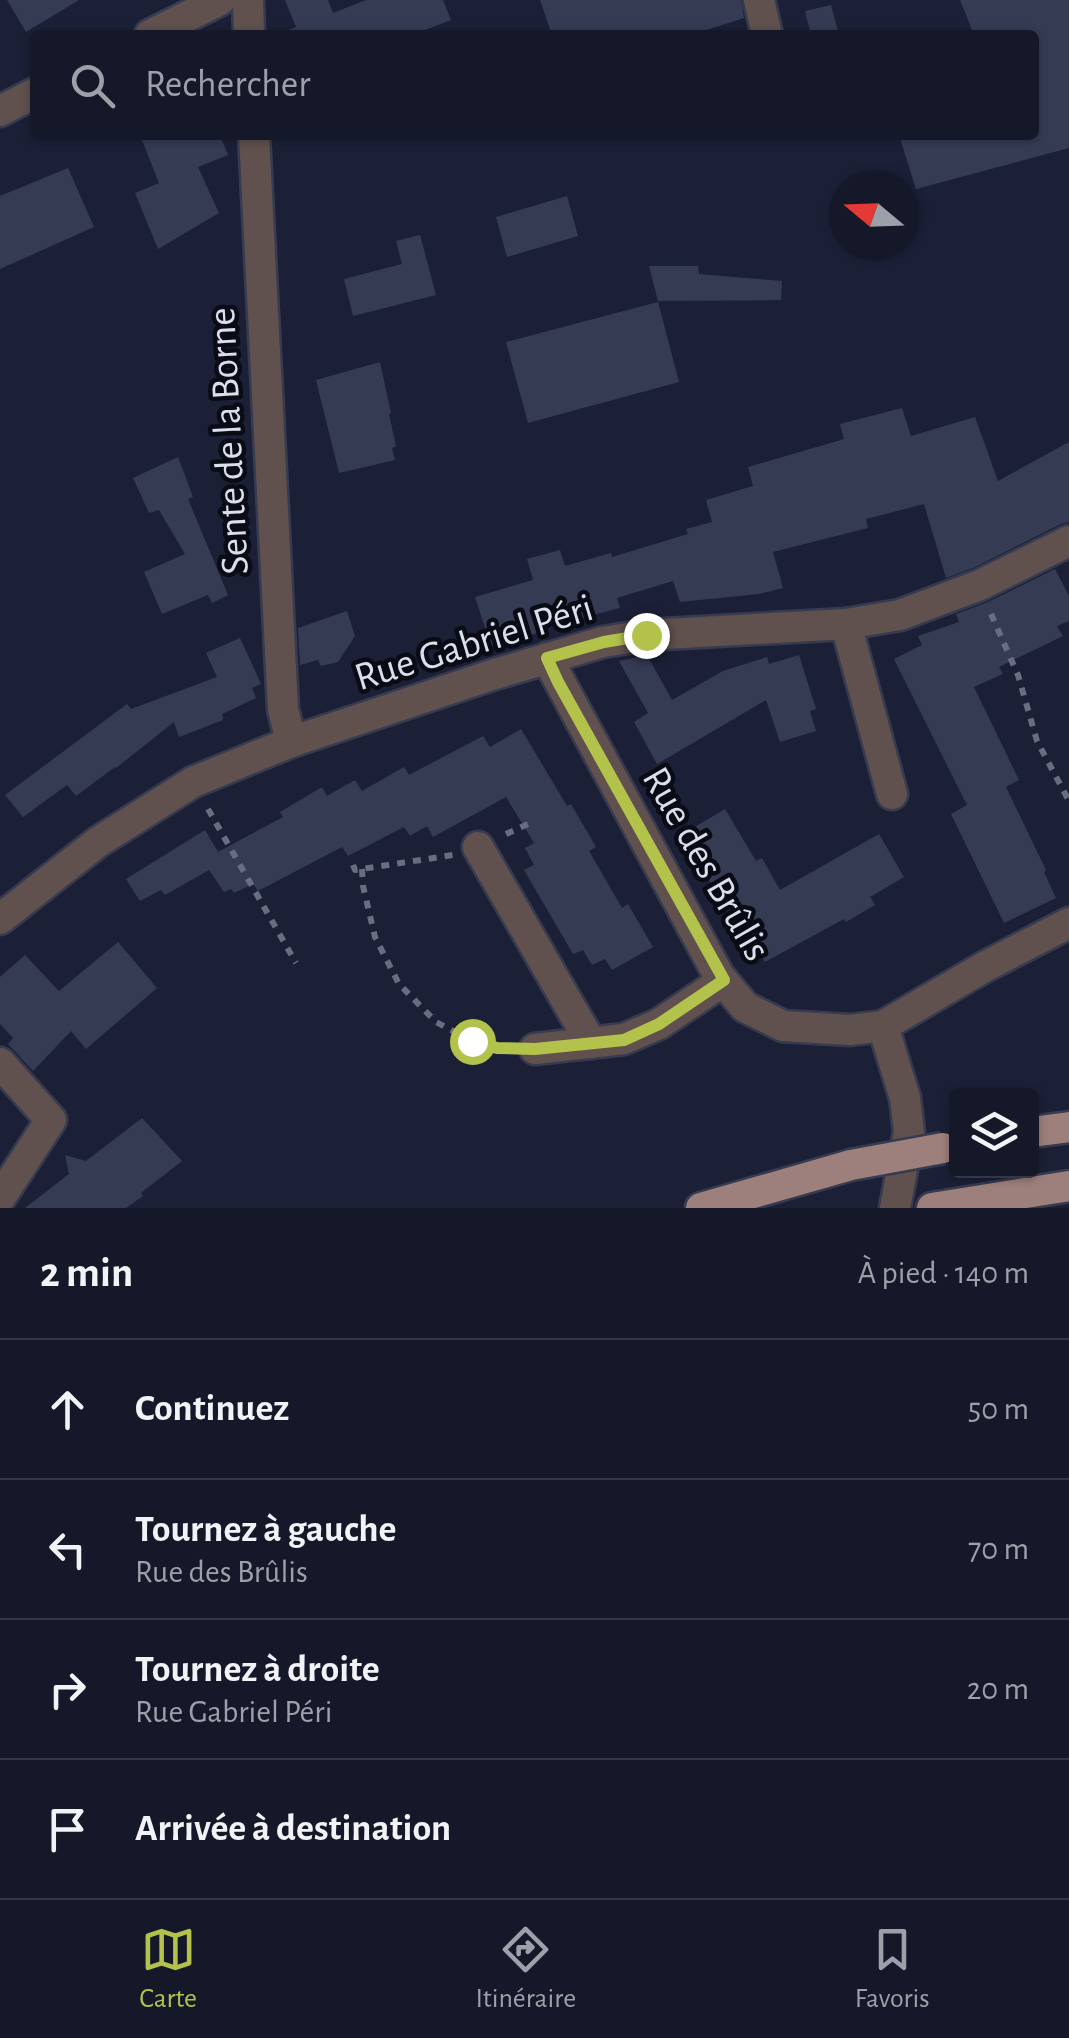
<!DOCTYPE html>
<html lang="fr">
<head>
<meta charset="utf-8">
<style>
  body { margin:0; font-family:"Alegreya Sans",sans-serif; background:#1e2131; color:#f1f3f6 }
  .controls { position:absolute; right:30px; bottom:30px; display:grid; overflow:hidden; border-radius:10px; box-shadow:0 2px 8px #0004 }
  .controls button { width:90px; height:90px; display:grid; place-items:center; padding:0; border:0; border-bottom:2px solid #343746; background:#151829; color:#f1f3f6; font:50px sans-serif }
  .compass { position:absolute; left:829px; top:170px; width:90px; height:90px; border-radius:50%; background:#151829; box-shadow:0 2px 8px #0004; rotate:289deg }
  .stop { position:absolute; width:30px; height:30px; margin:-22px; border:8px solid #b3c24b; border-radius:50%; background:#fff }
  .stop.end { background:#b3c24b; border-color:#fff; box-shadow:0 2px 10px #0008 }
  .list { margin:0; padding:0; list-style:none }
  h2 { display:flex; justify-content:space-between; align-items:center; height:130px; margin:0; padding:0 40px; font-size:42px }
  h2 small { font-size:32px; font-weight:400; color:#9da0a8 }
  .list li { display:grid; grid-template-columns:65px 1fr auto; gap:30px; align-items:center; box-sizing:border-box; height:140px; padding:0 40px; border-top:2px solid #343746 }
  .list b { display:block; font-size:38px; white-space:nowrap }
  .list p { margin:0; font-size:32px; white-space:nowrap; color:#9da0a8 }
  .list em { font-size:32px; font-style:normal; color:#9da0a8 }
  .icon { flex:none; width:55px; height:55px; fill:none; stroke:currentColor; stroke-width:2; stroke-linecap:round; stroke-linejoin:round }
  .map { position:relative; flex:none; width:1069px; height:1208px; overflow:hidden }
  .search { position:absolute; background:#151829; box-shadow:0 2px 8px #0004; left:30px; right:30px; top:30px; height:110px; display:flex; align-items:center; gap:25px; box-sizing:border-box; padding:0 35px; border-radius:10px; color:#9da0a8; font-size:38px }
  .sheet { height:690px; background:#151829 }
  nav { display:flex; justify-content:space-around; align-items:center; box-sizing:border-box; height:140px; border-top:2px solid #343746; background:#151829; font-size:28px; color:#9da0a8 }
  nav a { display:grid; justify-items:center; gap:5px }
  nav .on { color:#b3c24b }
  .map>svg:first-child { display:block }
  .building { fill:#363b54 }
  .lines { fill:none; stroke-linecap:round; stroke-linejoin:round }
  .minor-casing { stroke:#373b50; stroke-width:35 }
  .major-casing { stroke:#373b50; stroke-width:35 }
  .path { stroke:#696d81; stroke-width:6; stroke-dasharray:8 8; stroke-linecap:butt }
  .minor { stroke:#60514f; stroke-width:30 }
  .major { stroke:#9d807c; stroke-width:30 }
  .major-bridge-casing { stroke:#373b50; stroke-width:35; stroke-linecap:butt }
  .major-bridge { stroke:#9d807c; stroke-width:30 }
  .route { stroke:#b3c24b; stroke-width:12 }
  .labels { text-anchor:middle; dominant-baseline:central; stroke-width:9; stroke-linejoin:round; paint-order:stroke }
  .street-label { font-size:40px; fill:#dadeed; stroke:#090b15 }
</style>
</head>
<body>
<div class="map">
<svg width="1069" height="1208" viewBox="0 0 1069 1208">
  <rect width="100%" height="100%" fill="#1c2037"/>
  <g class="building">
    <path d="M 7,0 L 79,0 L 26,32 Z"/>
    <path d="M 285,0 L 328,0 L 333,13 L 366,0 L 443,0 L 451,20 L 412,35 L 281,35 L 281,33 L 296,27 Z"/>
    <path d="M 540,0 L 741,0 L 744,18 L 691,35 L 552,35 Z"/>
    <path d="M 960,0 L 1069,0 L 1069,148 L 916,189 L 899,135 L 1034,135 L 1034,35 L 974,35 Z"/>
    <path d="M 831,5 L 839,35 L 811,35 L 805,11 Z"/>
    <path d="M 140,135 L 220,135 L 228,155 L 198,167 L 219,213 L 158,249 L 135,193 L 159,183 Z"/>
    <path d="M 68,168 L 94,227 L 0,269 L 0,196 Z"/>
    <path d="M 567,196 L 578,236 L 507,257 L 496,217 Z"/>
    <path d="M 420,235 L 436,295 L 353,316 L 344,279 L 402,264 L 396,241 Z"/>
    <path d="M 649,266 L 698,266 L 699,274 L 782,281 L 781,300 L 658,301 Z"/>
    <path d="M 658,302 L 679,382 L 528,423 L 506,342 Z"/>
    <path d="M 380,362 L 391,413 L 389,414 L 396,446 L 392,448 L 395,460 L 339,473 L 316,380 Z"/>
    <path d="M 902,408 L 911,436 L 975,417 L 998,481 L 1069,442 L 1069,522 L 1061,524 L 973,568 L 946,578 L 924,504 L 866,519 L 868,528 L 773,552 L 783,588 L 759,594 L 680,602 L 673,581 L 617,598 L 620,608 L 547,627 L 547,630 L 491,646 L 475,597 L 533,580 L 527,559 L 560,550 L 565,566 L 611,553 L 612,557 L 688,534 L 686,529 L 712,522 L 706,500 L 753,486 L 748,467 L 844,439 L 840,424 Z"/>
    <path d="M 178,457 L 193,497 L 188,499 L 228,595 L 212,603 L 208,595 L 162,614 L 144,572 L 185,554 L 159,510 L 149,513 L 133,478 Z"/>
    <path d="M 1055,569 L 1069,596 L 1069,621 L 1057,626 L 1063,636 L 999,667 L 1003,674 L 974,687 L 1019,780 L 1006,787 L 1046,870 L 1044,872 L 1056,898 L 1004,923 L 951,814 L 967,805 L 894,659 L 922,645 L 918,636 L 959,622 L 956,614 L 988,602 Z"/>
    <path d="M 347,611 L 355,636 L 338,662 L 321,666 L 318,660 L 300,665 L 298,628 Z"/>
    <path d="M 240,638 L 261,684 L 252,688 L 256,698 L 222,714 L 223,720 L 179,737 L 174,722 L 116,768 L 115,767 L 76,796 L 67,785 L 23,817 L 5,795 L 127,704 L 131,709 L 217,677 L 206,653 Z"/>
    <path d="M 647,655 L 672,700 L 723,671 L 767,657 L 769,664 L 799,655 L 816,709 L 810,711 L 816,731 L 780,742 L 766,700 L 657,764 L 634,722 L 648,713 L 619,661 Z"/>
    <path d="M 521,729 L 567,806 L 571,804 L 596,847 L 589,851 L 622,908 L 628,904 L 653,947 L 612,970 L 605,959 L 592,965 L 583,950 L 573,954 L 524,870 L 534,865 L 525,848 L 534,843 L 506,797 L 433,837 L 427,826 L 410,836 L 404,827 L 348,856 L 342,847 L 258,891 L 253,884 L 234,893 L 231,889 L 224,892 L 209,870 L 165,895 L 161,890 L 140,901 L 126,879 L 205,830 L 218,852 L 283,817 L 280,812 L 322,787 L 327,796 L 355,780 L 362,791 L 404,767 L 409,775 L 483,736 L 490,747 Z"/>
    <path d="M 725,809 L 756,861 L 762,858 L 780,890 L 879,834 L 904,877 L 870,897 L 875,905 L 846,922 L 844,919 L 765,962 L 753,942 L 746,946 L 683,834 Z"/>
    <path d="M 118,942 L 157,988 L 86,1049 L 71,1031 L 33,1071 L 8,1044 L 13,1038 L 0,1024 L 0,977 L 25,955 L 59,991 Z"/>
    <path d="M 142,1118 L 182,1161 L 141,1193 L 143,1196 L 126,1208 L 25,1208 L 69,1174 L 65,1155 L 86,1161 Z"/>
  </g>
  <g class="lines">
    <defs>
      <g id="minor">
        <path d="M 248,0 L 249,35"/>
        <path d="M 759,0 L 767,35"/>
        <path d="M 150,35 L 220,0"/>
        <path d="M 0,111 L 35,93"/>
        <path d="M 254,135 L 283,709 L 291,742"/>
        <path d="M 846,624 L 892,794"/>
        <path d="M 547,658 L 719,976 L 745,1007 L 783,1026 L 850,1030 L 883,1026 L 986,966 L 1069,923"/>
        <path d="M 478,847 L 591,1043"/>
        <path d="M 0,919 L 98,842 L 193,782 L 291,742 L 495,674 L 603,642 L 646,635 L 846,624 L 900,615 L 980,585 L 1069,541"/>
        <path d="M 883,1026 L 905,1098 L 909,1132 L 895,1208"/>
        <path d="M 535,1049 L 624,1039 L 659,1024 L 723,981"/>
        <path d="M 0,1063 L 51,1120 L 0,1198"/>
      </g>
      <g id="major">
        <path d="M 1032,1132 L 1069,1127"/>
        <path d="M 701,1208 L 851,1165"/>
        <path d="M 932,1208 L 1069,1186"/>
      </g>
    </defs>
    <use href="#minor" class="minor-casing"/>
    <use href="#major" class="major-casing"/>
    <g class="path">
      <path d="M 991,614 L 1018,675 L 1037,741 L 1069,801"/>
      <path d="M 208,809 L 296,963"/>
      <path d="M 506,834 L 528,824"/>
      <path d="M 353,865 L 355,870 L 453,855"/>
      <path d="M 362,869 L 363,886 L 375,937 L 399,984 L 436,1022 L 472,1041 L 497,1048 L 509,1049"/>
    </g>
    <use href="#minor" class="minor"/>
    <use href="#major" class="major"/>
    <defs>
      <path id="major-bridge" d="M 851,1165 L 943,1148"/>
    </defs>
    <use href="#major-bridge" class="major-bridge-casing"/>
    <use href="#major-bridge" class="major-bridge"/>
  </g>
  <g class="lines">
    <path class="route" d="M 472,1041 L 497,1048 L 535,1049 L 624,1040 L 659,1024 L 724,980 L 558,682 L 547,658 L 604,642 L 646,635"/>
  </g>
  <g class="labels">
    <g class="street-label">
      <text transform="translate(229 441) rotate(-93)">Sente de la Borne</text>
      <text transform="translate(474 643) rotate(-17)">Rue Gabriel Péri</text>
      <text transform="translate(706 864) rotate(60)">Rue des Brûlis</text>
    </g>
  </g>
</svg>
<div class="controls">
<button><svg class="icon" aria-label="layers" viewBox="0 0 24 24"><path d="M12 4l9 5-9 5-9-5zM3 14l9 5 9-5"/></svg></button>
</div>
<svg class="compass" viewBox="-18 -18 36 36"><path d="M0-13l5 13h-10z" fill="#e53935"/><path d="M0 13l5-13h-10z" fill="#9da0a8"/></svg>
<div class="stop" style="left:472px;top:1041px"></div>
<div class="stop end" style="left:646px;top:635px"></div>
<div class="search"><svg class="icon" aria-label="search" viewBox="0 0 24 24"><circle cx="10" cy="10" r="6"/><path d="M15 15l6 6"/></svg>Rechercher</div>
</div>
<section class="sheet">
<h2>2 min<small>À pied · 140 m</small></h2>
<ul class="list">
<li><svg class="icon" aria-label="ahead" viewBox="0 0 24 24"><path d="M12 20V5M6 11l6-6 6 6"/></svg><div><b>Continuez</b></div><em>50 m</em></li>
<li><svg class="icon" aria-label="left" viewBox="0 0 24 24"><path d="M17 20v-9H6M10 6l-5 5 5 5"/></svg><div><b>Tournez à gauche</b><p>Rue des Brûlis</p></div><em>70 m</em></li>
<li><svg class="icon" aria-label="right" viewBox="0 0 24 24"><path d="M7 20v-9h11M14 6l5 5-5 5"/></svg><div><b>Tournez à droite</b><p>Rue Gabriel Péri</p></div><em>20 m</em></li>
<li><svg class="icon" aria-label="arrive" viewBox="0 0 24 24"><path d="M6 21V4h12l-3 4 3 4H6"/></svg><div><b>Arrivée à destination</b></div></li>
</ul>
</section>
<nav>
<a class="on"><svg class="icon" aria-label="map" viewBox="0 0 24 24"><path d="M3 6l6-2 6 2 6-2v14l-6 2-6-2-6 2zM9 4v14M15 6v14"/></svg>Carte</a>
<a><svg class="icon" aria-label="directions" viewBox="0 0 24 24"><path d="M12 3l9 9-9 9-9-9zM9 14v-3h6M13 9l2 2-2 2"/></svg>Itinéraire</a>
<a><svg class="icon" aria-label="saved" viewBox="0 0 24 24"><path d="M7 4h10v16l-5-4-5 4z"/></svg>Favoris</a>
</nav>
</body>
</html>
